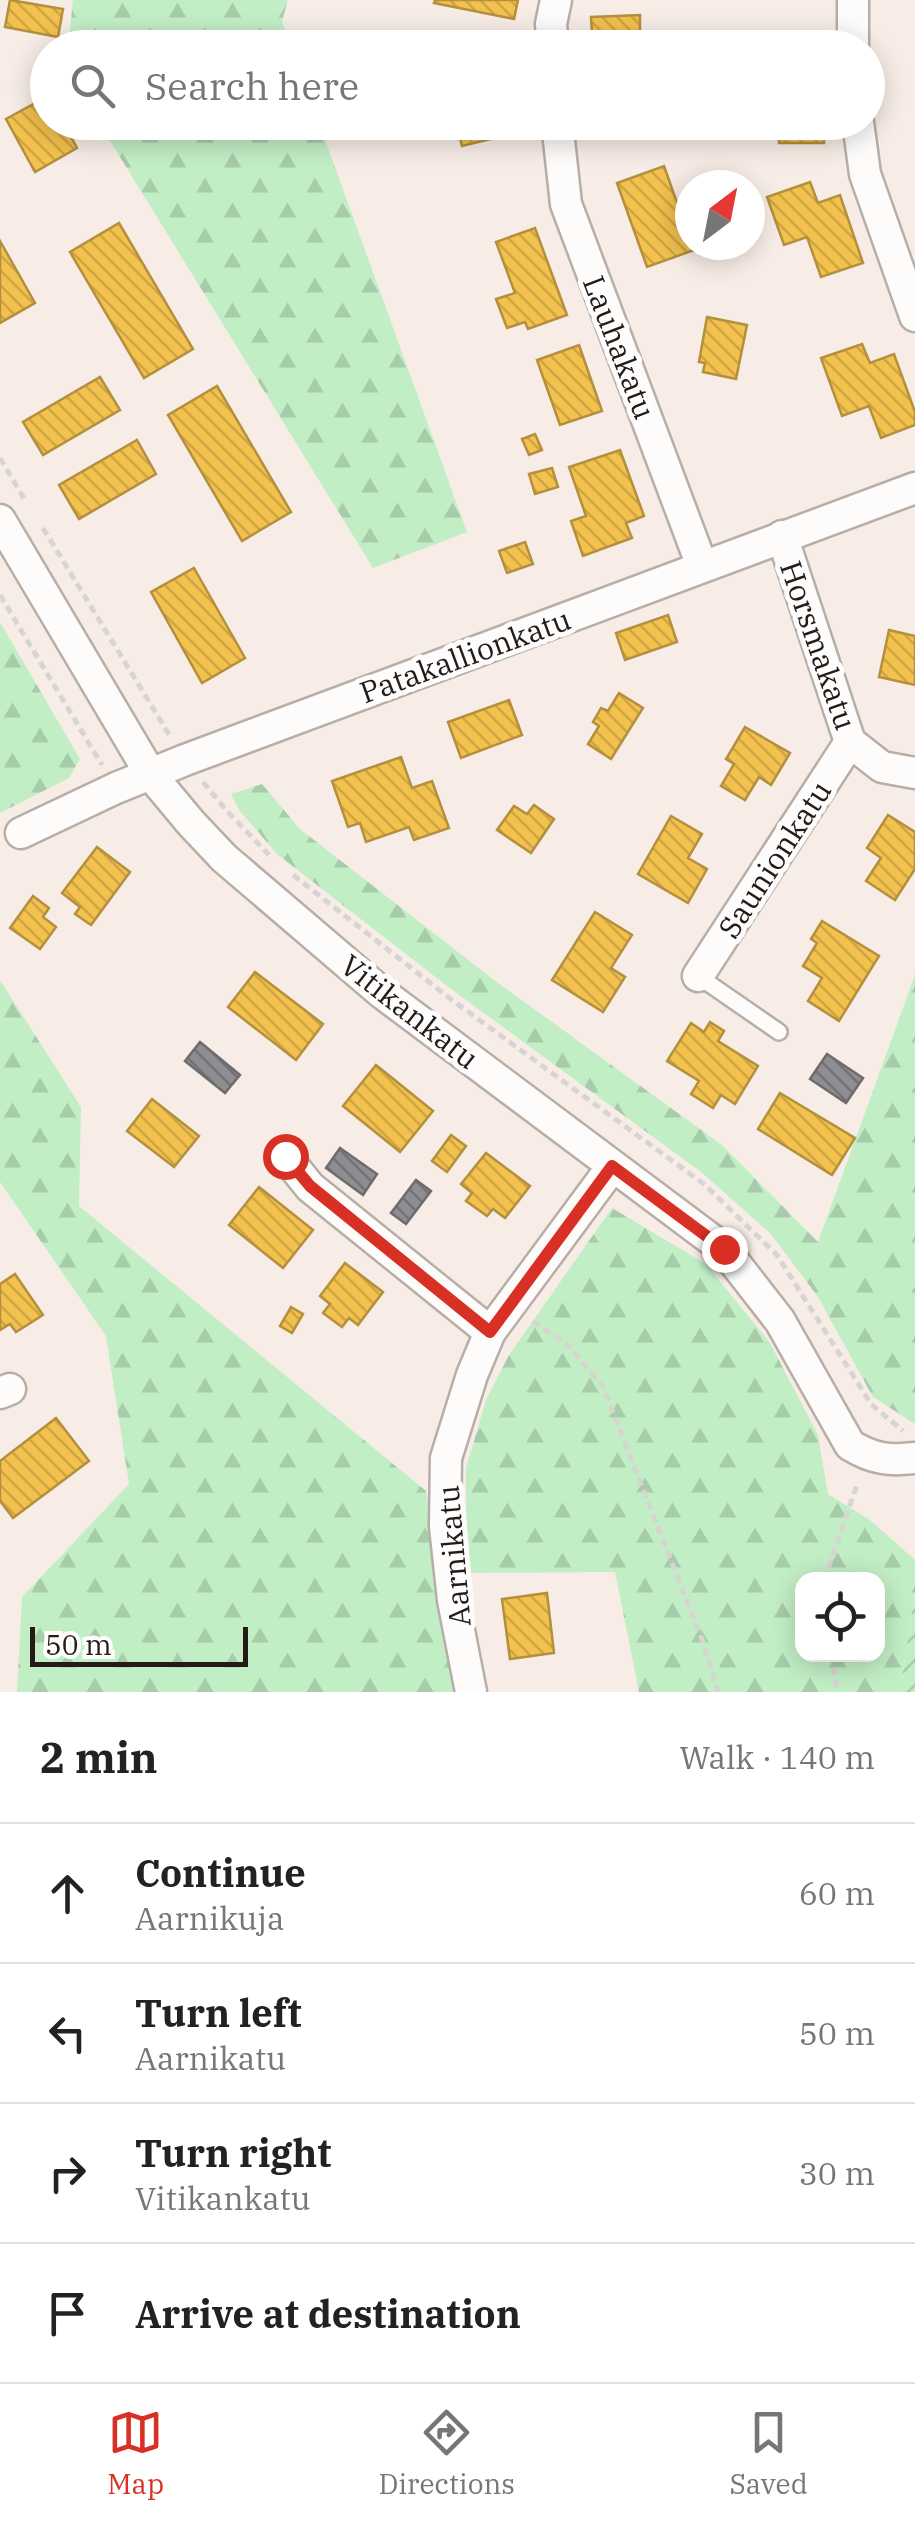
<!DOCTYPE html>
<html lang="en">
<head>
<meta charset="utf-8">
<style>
  body { margin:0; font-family:"IBM Plex Serif",serif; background:#f6f6f6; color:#222 }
  .controls { position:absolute; right:30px; bottom:30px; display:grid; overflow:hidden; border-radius:20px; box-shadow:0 5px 25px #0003 }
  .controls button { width:90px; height:90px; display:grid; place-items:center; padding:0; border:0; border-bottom:2px solid #e0e0e0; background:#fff; color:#222; font:50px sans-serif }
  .compass { position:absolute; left:675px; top:170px; width:90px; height:90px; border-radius:50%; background:#fff; box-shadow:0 5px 25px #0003; rotate:32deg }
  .scale { position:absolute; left:30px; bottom:25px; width:218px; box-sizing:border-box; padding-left:10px; border:5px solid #241b16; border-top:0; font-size:28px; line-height:35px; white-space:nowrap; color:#241b16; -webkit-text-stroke:8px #fdfdfd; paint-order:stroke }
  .stop { position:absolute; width:30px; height:30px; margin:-22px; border:8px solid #d93025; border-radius:50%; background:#fff }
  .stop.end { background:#d93025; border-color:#fff; box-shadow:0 2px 10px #0008 }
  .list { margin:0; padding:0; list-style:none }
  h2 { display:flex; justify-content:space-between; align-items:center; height:130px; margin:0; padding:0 40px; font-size:42px }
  h2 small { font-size:32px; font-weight:400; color:#767676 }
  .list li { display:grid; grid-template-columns:65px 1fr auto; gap:30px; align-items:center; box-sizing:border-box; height:140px; padding:0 40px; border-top:2px solid #e0e0e0 }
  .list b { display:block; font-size:38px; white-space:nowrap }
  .list p { margin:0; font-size:32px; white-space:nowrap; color:#767676 }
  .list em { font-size:32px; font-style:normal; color:#767676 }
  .icon { flex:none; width:55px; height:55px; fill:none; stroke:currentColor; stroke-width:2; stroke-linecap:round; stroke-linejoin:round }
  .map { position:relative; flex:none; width:915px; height:1692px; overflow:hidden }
  .search { position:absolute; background:#fff; box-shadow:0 5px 25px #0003; left:30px; right:30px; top:30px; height:110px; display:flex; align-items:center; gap:25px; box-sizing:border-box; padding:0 35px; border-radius:55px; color:#767676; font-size:38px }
  .sheet { height:690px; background:#fff }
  nav { display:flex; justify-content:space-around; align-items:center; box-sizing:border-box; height:140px; border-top:2px solid #e0e0e0; background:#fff; font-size:28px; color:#767676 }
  nav a { display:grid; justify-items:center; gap:5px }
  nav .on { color:#d93025 }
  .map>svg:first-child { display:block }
  .forest { fill:url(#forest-firs); fill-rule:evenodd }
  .garden { fill:url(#garden-furrows) }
  .homes { fill:url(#homes-back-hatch); stroke:#b48f3d; stroke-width:2.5 }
  .industry { fill:url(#industry-back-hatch); stroke:#6e6b6d; stroke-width:2.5 }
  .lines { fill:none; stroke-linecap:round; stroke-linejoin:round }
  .service-casing { stroke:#b7aea8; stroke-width:20 }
  .minor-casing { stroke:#b7aea8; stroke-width:35 }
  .path { stroke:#d8d4d2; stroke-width:5; stroke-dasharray:8 5; stroke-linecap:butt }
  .service { stroke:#fefcfb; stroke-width:15 }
  .minor { stroke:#fefcfb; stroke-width:30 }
  .route { stroke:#d93025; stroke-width:12 }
  .labels { text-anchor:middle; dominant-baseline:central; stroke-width:10; stroke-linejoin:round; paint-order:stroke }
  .street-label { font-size:30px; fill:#241b16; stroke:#fdfdfd }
</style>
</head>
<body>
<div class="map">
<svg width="915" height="1692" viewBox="0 0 915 1692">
  <defs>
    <pattern id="forest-firs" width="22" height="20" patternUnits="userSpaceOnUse" patternTransform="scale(2.5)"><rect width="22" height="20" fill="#c2eec6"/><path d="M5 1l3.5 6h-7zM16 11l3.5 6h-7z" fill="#a7cca9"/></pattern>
    <pattern id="garden-furrows" width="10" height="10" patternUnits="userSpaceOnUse" patternTransform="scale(2.5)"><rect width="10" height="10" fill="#c2eec6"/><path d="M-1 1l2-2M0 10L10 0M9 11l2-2" fill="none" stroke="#a7cca9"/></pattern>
    <pattern id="homes-back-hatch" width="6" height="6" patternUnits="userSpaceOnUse" patternTransform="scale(2.5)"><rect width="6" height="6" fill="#f2c14e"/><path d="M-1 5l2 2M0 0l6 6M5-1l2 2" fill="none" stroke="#cfa543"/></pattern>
    <pattern id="industry-back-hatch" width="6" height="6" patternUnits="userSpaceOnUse" patternTransform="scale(2.5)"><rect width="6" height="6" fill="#8d8d92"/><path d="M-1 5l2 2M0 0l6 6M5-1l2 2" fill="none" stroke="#737276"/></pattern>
  </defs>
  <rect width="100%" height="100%" fill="#f8ede6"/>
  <g class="forest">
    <path d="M 73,0 L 288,0 L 282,21 L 291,47 L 68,47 Z"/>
    <path d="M 99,123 L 319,123 L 467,532 L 373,568 Z"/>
    <path d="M 0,622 L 80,759 L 69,778 L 0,813 Z"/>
    <path d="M 262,784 L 300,829 L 494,980 L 722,1145 L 818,1242 L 915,975 L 915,1424 L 873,1397 L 818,1297 L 770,1233 L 701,1172 L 447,986 L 277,854 L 239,810 L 231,794 Z"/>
    <path d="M 0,980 L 81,1107 L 79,1206 L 426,1491 L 456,1692 L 17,1692 L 22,1597 L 129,1484 L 106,1336 L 0,1182 Z"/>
    <path d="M 612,1208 L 706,1264 L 770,1343 L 818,1435 L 828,1494 L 870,1520 L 915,1560 L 915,1592 L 900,1692 L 639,1692 L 615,1572 L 466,1573 L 466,1468 L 486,1400 L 509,1355 ZM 802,1580 L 878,1580 L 878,1654 L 802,1654 Z"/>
  </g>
  <path class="garden" d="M 915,1592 L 915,1692 L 900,1692 Z"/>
  <g class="homes">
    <path d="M 10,0 L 63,9 L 58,37 L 5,27 Z"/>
    <path d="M 435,0 L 518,0 L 514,19 L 434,3 Z"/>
    <path d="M 640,15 L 640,33 L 648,33 L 649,48 L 593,48 L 591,17 Z"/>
    <path d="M 48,96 L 48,122 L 63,122 L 77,148 L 35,172 L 6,119 Z"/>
    <path d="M 456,122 L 509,122 L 511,134 L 462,146 Z"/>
    <rect x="779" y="122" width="45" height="21"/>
    <path d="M 664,166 L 686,228 L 690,226 L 690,245 L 708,245 L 647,267 L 617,183 Z"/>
    <path d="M 810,182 L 818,203 L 840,195 L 863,263 L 821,277 L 807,237 L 784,245 L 767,197 Z"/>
    <path d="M 119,223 L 193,349 L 144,378 L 70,252 Z"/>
    <path d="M 535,228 L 567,315 L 528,329 L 525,322 L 507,328 L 496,299 L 515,293 L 496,242 Z"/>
    <path d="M 0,241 L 35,303 L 0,323 Z"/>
    <path d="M 707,317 L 747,325 L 736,379 L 703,372 L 705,363 L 699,362 Z"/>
    <path d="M 862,344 L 870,363 L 894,354 L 915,412 L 915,425 L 881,438 L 869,406 L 842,416 L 821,358 Z"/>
    <path d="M 579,345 L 602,411 L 560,425 L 537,360 Z"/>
    <path d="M 100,377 L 120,410 L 43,455 L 23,422 Z"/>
    <path d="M 217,386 L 291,512 L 242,541 L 168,415 Z"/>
    <path d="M 535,434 L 542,450 L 529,455 L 522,439 Z"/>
    <path d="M 137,440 L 156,474 L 79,519 L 59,485 Z"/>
    <path d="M 620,450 L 644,516 L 626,523 L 632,538 L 583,556 L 571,521 L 586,516 L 569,467 Z"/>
    <path d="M 552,468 L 558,487 L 535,494 L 529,474 Z"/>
    <path d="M 525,542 L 533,564 L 507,573 L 499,551 Z"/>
    <path d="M 194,568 L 245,658 L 202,683 L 151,592 Z"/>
    <path d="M 668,615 L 677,642 L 625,660 L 616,633 Z"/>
    <path d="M 889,630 L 915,636 L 915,685 L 879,677 Z"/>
    <path d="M 619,693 L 643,708 L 611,759 L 588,744 L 599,726 L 593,722 L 601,708 L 608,711 Z"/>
    <path d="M 509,700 L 522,735 L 461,758 L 448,722 Z"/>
    <path d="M 745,727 L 790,753 L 771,785 L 759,777 L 745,800 L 721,786 L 734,764 L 726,759 Z"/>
    <path d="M 401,757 L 412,788 L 432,781 L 449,828 L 414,840 L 409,827 L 366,842 L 360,823 L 348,827 L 332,781 Z"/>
    <path d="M 534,805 L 554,819 L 531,853 L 497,830 L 514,806 L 527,814 Z"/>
    <path d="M 888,815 L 915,832 L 915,869 L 895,900 L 866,881 L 881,858 L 867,848 Z"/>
    <path d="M 671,816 L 702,834 L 688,858 L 707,869 L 688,903 L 638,874 Z"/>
    <path d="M 97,847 L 130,872 L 91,925 L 75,914 L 80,907 L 62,893 Z"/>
    <path d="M 33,896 L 49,908 L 43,917 L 56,927 L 40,949 L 10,928 Z"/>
    <path d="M 595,912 L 632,935 L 611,968 L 625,977 L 603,1012 L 552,980 Z"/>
    <path d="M 822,921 L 879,956 L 839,1021 L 808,1001 L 822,978 L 803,966 L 817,943 L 811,939 Z"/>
    <path d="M 255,972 L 323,1024 L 296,1060 L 228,1007 Z"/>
    <path d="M 710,1022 L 724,1031 L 718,1041 L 758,1066 L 735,1104 L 721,1095 L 713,1108 L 691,1094 L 699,1081 L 667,1061 L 691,1023 L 704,1032 Z"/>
    <path d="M 376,1065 L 433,1111 L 400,1152 L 343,1106 Z"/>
    <path d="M 780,1093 L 855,1138 L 832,1175 L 758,1129 Z"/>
    <path d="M 152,1099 L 199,1136 L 174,1167 L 127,1131 Z"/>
    <path d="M 451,1135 L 466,1146 L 447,1172 L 432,1161 Z"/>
    <path d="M 486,1153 L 530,1186 L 505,1218 L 493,1209 L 487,1216 L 466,1201 L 472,1193 L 461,1184 Z"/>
    <path d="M 259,1187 L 313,1230 L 283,1268 L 229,1225 Z"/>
    <path d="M 345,1263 L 383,1292 L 358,1325 L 349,1318 L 342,1327 L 323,1313 L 330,1304 L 320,1296 Z"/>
    <path d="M 15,1274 L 43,1315 L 16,1332 L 10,1324 L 0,1330 L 0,1284 Z"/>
    <path d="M 291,1307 L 303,1314 L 292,1333 L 280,1326 Z"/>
    <path d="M 56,1418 L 89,1461 L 13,1518 L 0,1501 L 0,1461 Z"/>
    <path d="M 547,1593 L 554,1653 L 510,1659 L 502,1599 Z"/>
  </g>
  <g class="industry">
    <path d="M 200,1042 L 240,1075 L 225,1093 L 185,1061 Z"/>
    <path d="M 827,1054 L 863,1078 L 846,1103 L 810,1079 Z"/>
    <path d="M 340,1148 L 377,1174 L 363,1195 L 326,1168 Z"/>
    <path d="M 416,1180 L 431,1191 L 406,1224 L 391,1213 Z"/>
  </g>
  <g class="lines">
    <defs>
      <path id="service" d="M 698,976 L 779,1032"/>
      <g id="minor">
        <path d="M 853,0 L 853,48"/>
        <path d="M 553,48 L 551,24 L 556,0"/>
        <path d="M 557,122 L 566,204 L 702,566"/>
        <path d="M 858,122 L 865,174 L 915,316"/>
        <path d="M 0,520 L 151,775 L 191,823 L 224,858 L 382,993 L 724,1249 L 780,1321 L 850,1445 C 873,1459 889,1461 915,1458"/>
        <path d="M 782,536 L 850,742 L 882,767 L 915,773"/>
        <path d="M 21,833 L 116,788 L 185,760 L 915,488"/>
        <path d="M 698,976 L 850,742"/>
        <path d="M 285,1156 L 310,1187 L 490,1332"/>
        <path d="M 0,1393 L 10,1389"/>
        <path d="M 471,1692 L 453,1600 L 445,1526 L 446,1458 L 472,1375 L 490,1332 L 612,1167"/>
      </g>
    </defs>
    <use href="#service" class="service-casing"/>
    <use href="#minor" class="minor-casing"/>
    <g class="path">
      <path d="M 0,458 L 26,502"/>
      <path d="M 43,528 L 170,736"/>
      <path d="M 0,595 L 102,765"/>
      <path d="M 203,782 L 226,810 L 269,855"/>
      <path d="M 293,875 L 452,1000 L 704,1184 L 777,1255 L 871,1404 L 903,1431"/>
      <path d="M 533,1321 L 567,1344 L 603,1387 L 703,1642 L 718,1692"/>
      <path d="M 824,1580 L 858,1482"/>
      <path d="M 832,1654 L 837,1692"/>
    </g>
    <use href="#service" class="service"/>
    <use href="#minor" class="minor"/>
  </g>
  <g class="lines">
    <path class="route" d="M 285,1156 L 310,1186 L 490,1332 L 612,1166 L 724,1249"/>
  </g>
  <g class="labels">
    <g class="street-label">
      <text transform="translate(620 347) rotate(69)">Lauhakatu</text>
      <text transform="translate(819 645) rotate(71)">Horsmakatu</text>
      <text transform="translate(465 655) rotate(-20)">Patakallionkatu</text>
      <text transform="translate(774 859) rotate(-57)">Saunionkatu</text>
      <text transform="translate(410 1011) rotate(38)">Vitikankatu</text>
      <text transform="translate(453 1556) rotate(-95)">Aarnikatu</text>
    </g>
  </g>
</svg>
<div class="controls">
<button><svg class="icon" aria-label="locate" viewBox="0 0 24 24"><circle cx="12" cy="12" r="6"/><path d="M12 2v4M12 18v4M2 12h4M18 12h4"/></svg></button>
</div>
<svg class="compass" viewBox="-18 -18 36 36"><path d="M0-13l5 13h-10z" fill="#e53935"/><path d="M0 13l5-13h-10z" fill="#767676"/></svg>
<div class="scale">50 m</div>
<div class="stop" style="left:285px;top:1156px"></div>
<div class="stop end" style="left:724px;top:1249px"></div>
<div class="search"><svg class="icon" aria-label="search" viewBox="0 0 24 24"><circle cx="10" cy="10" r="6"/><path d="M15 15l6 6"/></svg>Search here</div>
</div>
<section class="sheet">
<h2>2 min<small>Walk · 140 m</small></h2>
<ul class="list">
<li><svg class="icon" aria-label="ahead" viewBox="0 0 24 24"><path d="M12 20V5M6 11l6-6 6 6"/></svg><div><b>Continue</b><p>Aarnikuja</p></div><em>60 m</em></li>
<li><svg class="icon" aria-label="left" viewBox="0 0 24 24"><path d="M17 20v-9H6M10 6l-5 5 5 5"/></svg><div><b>Turn left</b><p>Aarnikatu</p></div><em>50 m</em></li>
<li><svg class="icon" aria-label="right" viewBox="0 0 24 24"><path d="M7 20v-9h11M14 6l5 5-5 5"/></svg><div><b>Turn right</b><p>Vitikankatu</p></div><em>30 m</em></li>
<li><svg class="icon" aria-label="arrive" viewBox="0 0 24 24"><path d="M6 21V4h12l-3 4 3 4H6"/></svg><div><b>Arrive at destination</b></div></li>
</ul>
</section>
<nav>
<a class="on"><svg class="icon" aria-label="map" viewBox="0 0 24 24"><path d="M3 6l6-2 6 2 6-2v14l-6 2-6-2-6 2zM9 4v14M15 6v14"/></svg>Map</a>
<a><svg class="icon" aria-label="directions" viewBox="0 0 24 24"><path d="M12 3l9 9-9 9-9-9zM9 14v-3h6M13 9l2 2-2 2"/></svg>Directions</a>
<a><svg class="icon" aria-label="saved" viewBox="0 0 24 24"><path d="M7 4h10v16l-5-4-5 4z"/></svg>Saved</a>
</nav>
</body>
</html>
